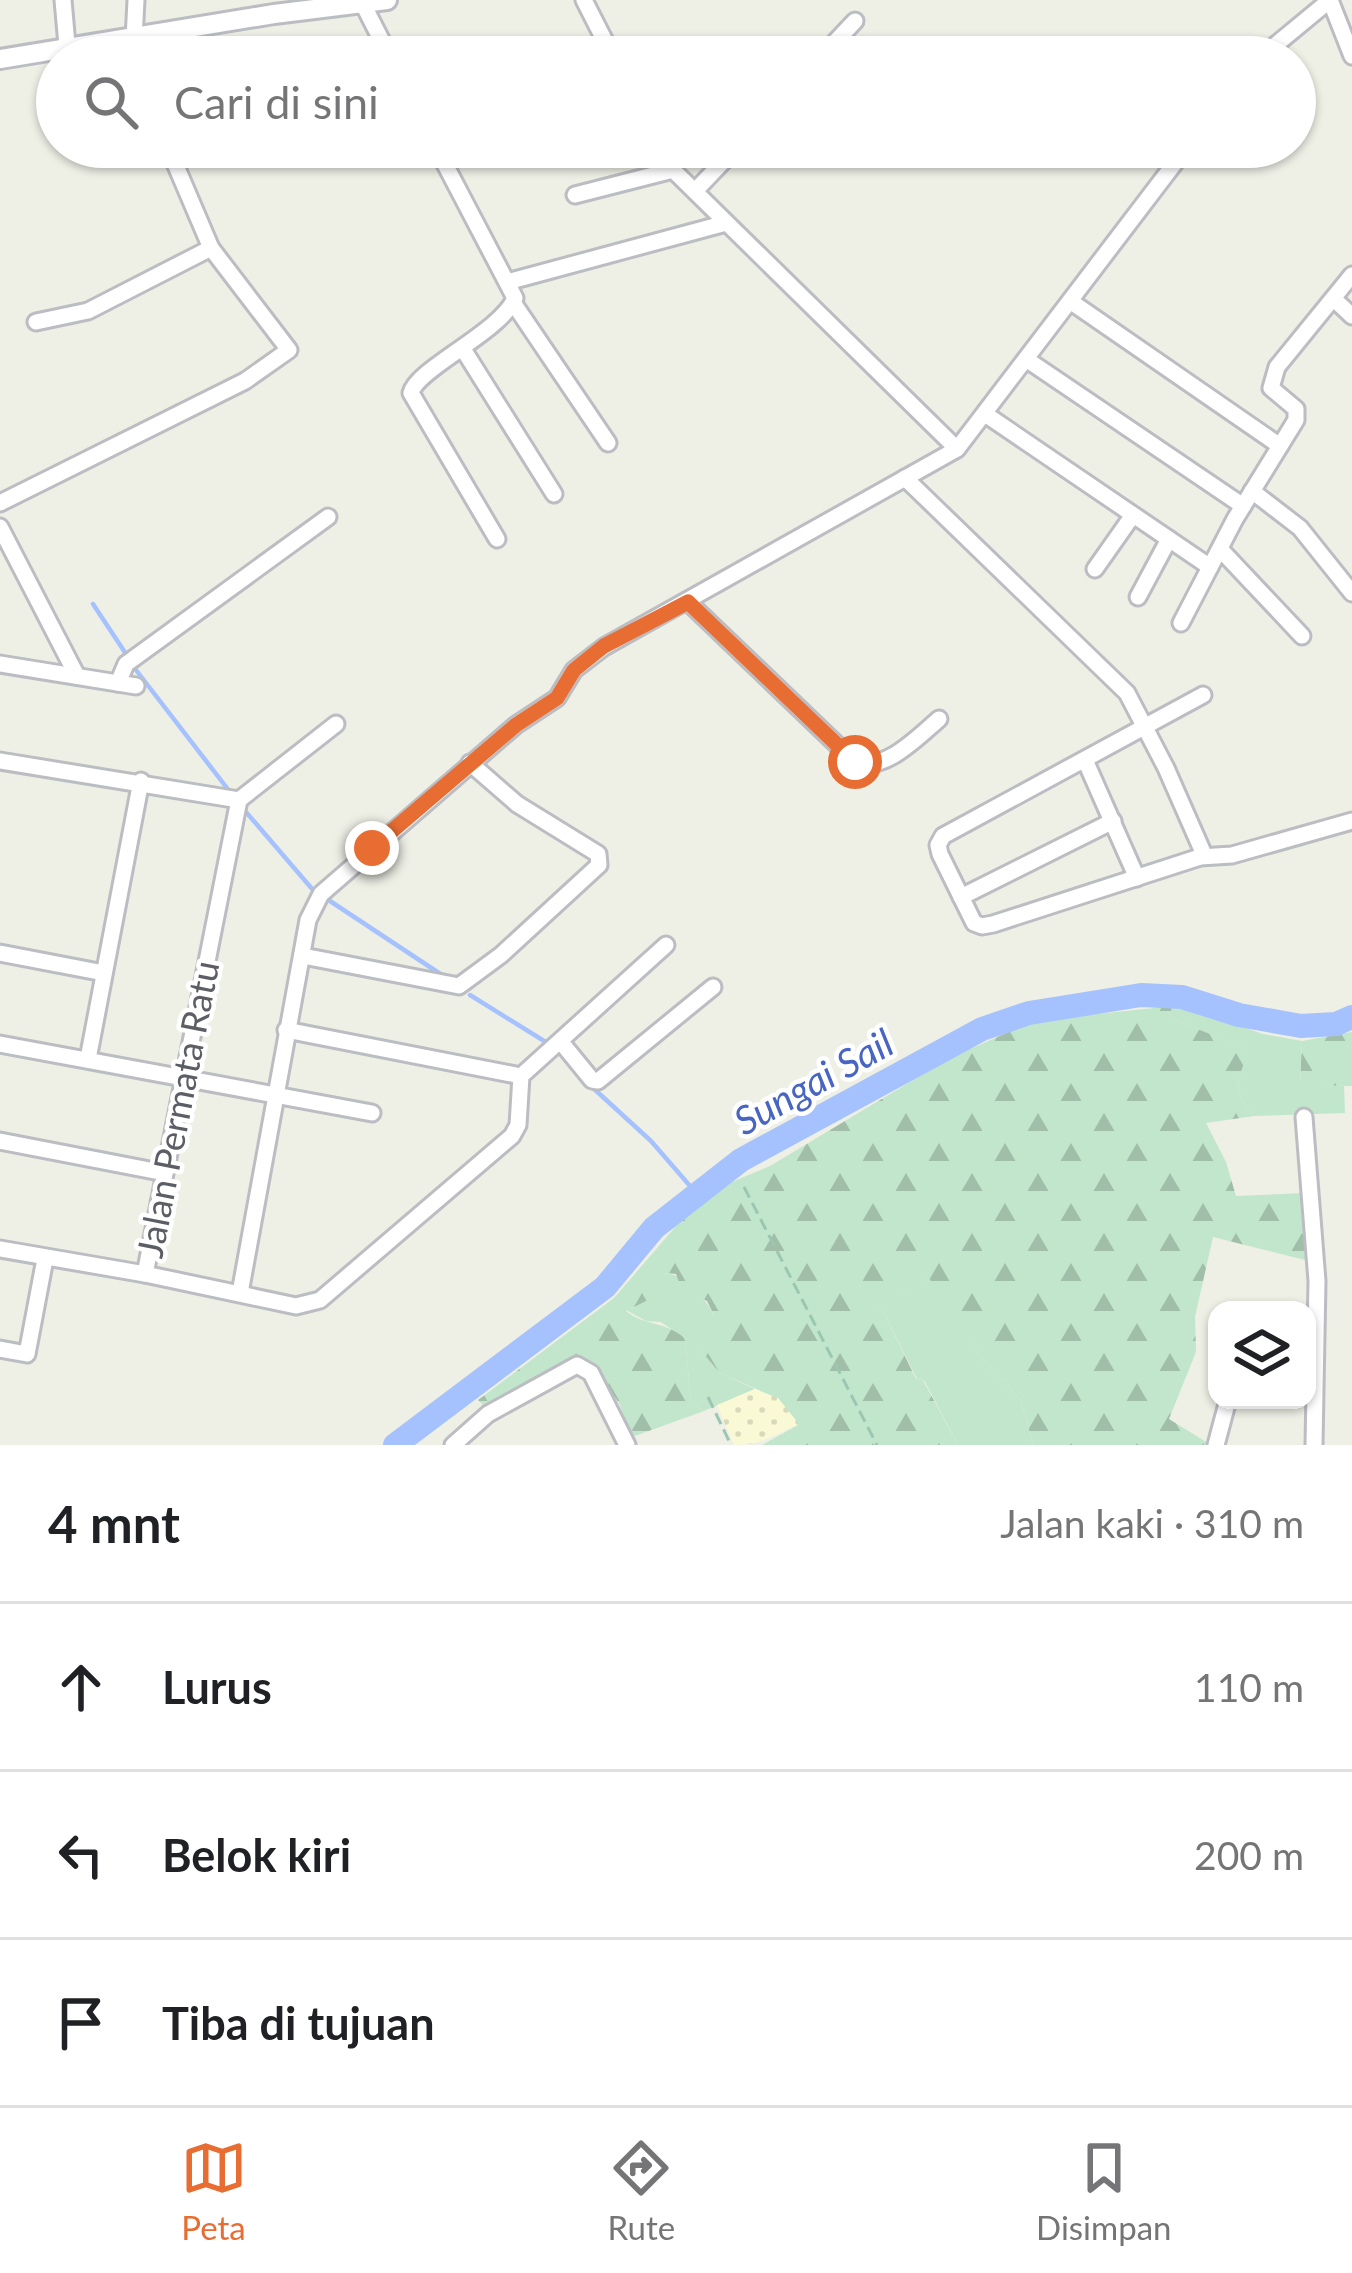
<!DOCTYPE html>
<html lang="id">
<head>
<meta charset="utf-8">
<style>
  body { margin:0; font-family:Lato,sans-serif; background:#f6f6f6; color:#202124 }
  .controls { position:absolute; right:36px; bottom:36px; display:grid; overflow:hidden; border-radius:24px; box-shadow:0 3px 9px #0004 }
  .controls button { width:108px; height:108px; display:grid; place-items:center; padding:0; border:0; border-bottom:3px solid #e0e0e0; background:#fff; color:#202124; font:60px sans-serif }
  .stop { position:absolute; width:36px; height:36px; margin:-27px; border:9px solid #e76d33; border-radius:50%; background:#fff }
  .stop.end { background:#e76d33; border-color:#fff; box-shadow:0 3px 12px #0008 }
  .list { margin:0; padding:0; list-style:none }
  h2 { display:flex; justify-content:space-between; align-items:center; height:156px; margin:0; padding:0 48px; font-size:51px }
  h2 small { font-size:39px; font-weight:400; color:#757577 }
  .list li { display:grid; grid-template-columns:78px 1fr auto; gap:36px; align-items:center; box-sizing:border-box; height:168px; padding:0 48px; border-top:3px solid #e0e0e0 }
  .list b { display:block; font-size:45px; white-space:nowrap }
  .list em { font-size:39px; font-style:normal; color:#757577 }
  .icon { flex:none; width:66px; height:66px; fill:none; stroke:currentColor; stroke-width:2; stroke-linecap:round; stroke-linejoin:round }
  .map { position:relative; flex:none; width:1352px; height:1445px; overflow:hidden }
  .search { position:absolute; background:#fff; box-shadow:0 3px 9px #0004; left:36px; right:36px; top:36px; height:132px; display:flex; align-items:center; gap:30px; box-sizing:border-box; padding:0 42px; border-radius:66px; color:#757577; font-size:45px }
  .sheet { height:660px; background:#fff }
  nav { display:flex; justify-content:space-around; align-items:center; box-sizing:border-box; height:168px; border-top:3px solid #e0e0e0; background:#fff; font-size:33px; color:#757577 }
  nav a { display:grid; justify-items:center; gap:6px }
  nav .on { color:#e76d33 }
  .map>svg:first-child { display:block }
  .green { fill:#c2e6cb }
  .forest { fill:url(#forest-firs) }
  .sand { fill:url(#sand-dots) }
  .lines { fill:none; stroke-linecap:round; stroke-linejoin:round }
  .stream { stroke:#a6c2fe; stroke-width:4.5 }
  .river { stroke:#a6c2fe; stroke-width:24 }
  .minor-casing { stroke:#bcbdc3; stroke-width:21 }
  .tertiary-casing { stroke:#bcbdc3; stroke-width:24 }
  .path { stroke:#9bc7b2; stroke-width:3; stroke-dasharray:12 6; stroke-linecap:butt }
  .minor { stroke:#fff; stroke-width:15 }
  .tertiary { stroke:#fff; stroke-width:18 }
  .route { stroke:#e76d33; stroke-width:15 }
  .labels { text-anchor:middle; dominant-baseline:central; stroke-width:9; stroke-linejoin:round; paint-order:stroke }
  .street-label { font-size:36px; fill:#5c5e65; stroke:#fff }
  .water-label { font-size:39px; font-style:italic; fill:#4865c2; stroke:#fff }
</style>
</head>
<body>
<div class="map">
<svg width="1352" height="1445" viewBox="0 0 1352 1445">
  <defs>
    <pattern id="forest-firs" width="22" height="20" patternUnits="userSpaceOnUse" patternTransform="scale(3)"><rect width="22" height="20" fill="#c2e6cb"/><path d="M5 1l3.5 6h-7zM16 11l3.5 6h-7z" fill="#a1bea8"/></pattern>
    <pattern id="sand-dots" width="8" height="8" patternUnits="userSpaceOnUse" patternTransform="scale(3)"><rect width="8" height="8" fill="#f9fad5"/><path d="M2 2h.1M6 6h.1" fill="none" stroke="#d8d9ba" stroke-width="1.8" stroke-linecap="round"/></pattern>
  </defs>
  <rect width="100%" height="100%" fill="#eeefe5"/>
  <g class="green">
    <path d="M 1179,1005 L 1263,1034 L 1302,1041 L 1300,1084 L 1344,1086 L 1345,1113 L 1254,1116 C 1231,1091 1237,1079 1249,1050 L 1170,1018 L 1172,1006 Z"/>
    <path d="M 666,1273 C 685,1275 706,1299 714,1315 L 701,1351 L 720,1373 L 755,1389 L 704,1411 L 691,1403 L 685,1338 L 661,1322 L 646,1321 L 626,1310 L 635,1307 Z"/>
    <path d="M 930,1277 L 981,1358 L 1021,1400 L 1033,1445 L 958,1445 L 924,1380 L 917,1379 L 884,1313 L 875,1308 Z"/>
  </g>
  <g class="forest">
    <path d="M 1172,1006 L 1170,1018 L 1250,1050 C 1237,1079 1231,1091 1254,1116 L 1206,1123 L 1226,1162 L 1236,1196 L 1304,1193 L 1309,1261 L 1213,1237 L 1195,1317 L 1196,1352 L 1169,1419 L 1211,1445 L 1033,1445 L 1021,1400 L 981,1358 L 929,1278 L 876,1308 L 884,1313 L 916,1379 L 923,1380 L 958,1445 L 762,1445 L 798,1425 L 759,1390 L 720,1373 L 701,1351 L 702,1330 L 714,1315 L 707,1301 L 681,1288 L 676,1274 L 666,1273 L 650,1299 L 626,1311 C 644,1326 662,1320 685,1338 L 691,1403 L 704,1411 L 632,1437 L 619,1403 L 592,1365 L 488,1410 L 478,1400 L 614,1298 L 689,1211 L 732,1182 L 770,1166 L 950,1058 L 1033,1021 Z"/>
    <path d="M 1352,1032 L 1352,1086 L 1300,1085 L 1302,1041 Z"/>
  </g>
  <path class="sand" d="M 755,1389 L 778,1398 L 799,1424 C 772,1435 764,1445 734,1445 L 717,1405 Z"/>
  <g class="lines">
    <g class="stream">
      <path d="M 93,604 L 126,654"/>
      <path d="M 136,670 L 230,792"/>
      <path d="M 246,812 L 313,890"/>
      <path d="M 330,901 L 445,977"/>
      <path d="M 470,995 L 549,1044"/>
      <path d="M 592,1087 L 651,1141 L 697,1194"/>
    </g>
    <path class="river" d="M 395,1445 L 605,1287 L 654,1228 L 741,1160 L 982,1029 L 1029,1013 L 1141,995 L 1182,997 L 1239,1015 L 1301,1026 L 1336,1024 L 1352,1017"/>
    <defs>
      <g id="minor">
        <path d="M 63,0 L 67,45"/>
        <path d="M 136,0 L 134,39 L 140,57"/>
        <path d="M 584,0 L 613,57"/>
        <path d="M 1330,0 L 1352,56"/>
        <path d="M 363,4 L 390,57"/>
        <path d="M 821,57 L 855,21"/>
        <path d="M 1261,57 L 1330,0"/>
        <path d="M 436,147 L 515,298 C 501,332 416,369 411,393 L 497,539"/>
        <path d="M 661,147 L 673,170 L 957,449"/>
        <path d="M 695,191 L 737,147"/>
        <path d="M 575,195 L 673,170"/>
        <path d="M 507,282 L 726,223"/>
        <path d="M 1335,300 L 1352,316"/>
        <path d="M 1070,301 L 1280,446"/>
        <path d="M 514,304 L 608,443"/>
        <path d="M 36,322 L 88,311 L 211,248"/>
        <path d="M 463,349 L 554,494"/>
        <path d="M 1026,359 L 1243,506"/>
        <path d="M 985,414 L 1210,567"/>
        <path d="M 905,478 L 1127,693 L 1166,768 L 1202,850 L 1200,857"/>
        <path d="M 1252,491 L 1300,528 L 1352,593"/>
        <path d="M 0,503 L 245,381 L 289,350 L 211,248 L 168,147"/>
        <path d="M 0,527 L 77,676"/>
        <path d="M 1220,549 L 1302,636"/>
        <path d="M 1095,569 L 1133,515"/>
        <path d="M 1138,597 L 1169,539"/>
        <path d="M 688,602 L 855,762 C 884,773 918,737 939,719"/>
        <path d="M 1181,623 L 1235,519 L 1296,420 L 1296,409 L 1271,388 L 1277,367 L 1352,275"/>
        <path d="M 0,664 L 136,686"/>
        <path d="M 118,683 L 126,664 L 328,517"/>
        <path d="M 1203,695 L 943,836 L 938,845 L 940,854 L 974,923 L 982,926 L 993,924 L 1200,857 L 1232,855 L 1352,821"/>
        <path d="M 1085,760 L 1137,878"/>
        <path d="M 0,761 L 239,800"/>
        <path d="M 239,800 L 336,724"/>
        <path d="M 961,897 L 1113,821"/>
        <path d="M 0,953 L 104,973"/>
        <path d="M 303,956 L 459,986 L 501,955 L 599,865 L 598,854 L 517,804 L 470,763"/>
        <path d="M 286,1030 L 521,1076"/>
        <path d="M 561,1042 L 592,1080 L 598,1081 L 713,987"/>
        <path d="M 0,1044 L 372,1113"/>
        <path d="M 88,1059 L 141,781"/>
        <path d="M 1304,1117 L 1317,1281 L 1314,1445"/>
        <path d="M 0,1141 L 165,1173"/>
        <path d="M 0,1249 L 145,1274 L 239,800"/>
        <path d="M 145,1274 L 296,1306 L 320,1300 L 512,1136 L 518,1125 L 521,1076 L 666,945"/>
        <path d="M 240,1293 L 308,920 L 321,894 L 516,725 L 557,698 L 574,670 L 604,647 L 957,449 L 1187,147"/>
        <path d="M 0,1349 L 27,1354 L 45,1259"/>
        <path d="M 453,1445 L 488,1414 L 577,1365 L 591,1373 L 627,1445"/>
        <path d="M 1216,1445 L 1228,1400"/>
      </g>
      <path id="tertiary" d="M 0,59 L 274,14 L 387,0"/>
    </defs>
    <use href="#minor" class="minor-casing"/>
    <use href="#tertiary" class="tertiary-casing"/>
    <g class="path">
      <path d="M 744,1187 L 877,1445"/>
      <path d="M 708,1397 L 731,1445"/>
    </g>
    <use href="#minor" class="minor"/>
    <use href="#tertiary" class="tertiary"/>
  </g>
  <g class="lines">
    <path class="route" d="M 372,848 L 516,725 L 557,698 L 574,670 L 604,646 L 688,602 L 855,762"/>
  </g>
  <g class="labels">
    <g class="street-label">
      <text transform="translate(177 1109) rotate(-79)">Jalan Permata Ratu</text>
    </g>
    <g class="water-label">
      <text transform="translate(813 1081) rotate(-29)">Sungai Sail</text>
    </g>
  </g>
</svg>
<div class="controls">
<button><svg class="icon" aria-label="layers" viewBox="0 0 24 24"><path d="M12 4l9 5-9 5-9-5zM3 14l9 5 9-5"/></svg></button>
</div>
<div class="stop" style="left:855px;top:762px"></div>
<div class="stop end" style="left:372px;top:848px"></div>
<div class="search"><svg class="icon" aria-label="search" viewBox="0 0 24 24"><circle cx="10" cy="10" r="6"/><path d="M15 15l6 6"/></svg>Cari di sini</div>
</div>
<section class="sheet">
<h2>4 mnt<small>Jalan kaki · 310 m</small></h2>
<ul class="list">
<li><svg class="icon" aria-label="ahead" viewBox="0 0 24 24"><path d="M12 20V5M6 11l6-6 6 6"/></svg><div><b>Lurus</b></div><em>110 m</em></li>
<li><svg class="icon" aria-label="left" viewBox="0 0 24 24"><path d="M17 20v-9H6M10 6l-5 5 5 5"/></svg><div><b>Belok kiri</b></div><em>200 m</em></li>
<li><svg class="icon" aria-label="arrive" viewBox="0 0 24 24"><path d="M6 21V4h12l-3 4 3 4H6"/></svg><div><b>Tiba di tujuan</b></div></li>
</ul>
</section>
<nav>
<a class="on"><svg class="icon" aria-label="map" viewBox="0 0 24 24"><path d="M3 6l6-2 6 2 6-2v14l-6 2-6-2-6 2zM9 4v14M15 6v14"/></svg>Peta</a>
<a><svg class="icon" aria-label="directions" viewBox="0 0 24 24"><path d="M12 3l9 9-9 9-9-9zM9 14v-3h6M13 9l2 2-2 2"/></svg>Rute</a>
<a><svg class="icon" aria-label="saved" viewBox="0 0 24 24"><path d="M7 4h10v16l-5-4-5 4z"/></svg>Disimpan</a>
</nav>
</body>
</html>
